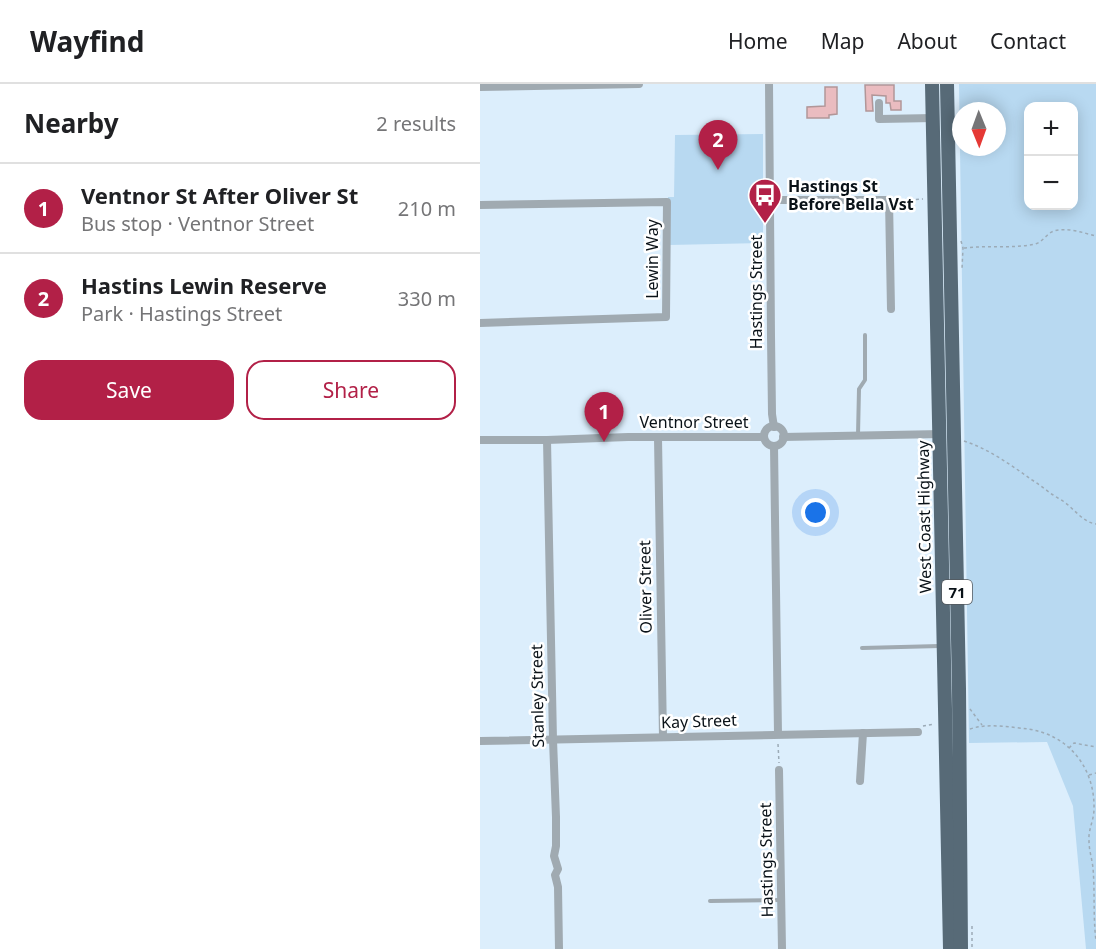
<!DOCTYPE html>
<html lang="en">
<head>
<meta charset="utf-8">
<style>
  body { margin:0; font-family:"Noto Sans",sans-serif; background:#f6f6f6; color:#202124 }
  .controls { position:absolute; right:18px; top:18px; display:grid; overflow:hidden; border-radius:12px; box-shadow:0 3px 15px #0003 }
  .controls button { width:54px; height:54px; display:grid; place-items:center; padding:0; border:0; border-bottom:2px solid #e0e0e0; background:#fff; color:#202124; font:30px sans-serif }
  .compass { position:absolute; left:472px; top:18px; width:54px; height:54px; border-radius:50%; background:#fff; box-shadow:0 3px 15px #0003; rotate:179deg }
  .you { position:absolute; left:336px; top:429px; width:21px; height:21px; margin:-15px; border:4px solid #fff; border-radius:50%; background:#1a73e8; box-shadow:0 0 0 9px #1a73e833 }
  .badge { display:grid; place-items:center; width:39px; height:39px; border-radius:50%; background:#b22047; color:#fff; font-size:20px; font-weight:700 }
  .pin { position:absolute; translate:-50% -50px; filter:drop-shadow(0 2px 3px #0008) }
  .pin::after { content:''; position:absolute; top:32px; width:21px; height:18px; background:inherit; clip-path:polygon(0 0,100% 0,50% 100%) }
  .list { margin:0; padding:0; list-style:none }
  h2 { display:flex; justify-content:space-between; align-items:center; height:78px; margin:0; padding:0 24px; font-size:26px }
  h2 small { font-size:20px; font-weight:400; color:#757577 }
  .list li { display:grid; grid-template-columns:39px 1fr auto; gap:18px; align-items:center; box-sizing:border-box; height:90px; padding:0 24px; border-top:2px solid #e0e0e0 }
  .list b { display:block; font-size:22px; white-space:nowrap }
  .list p { margin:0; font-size:20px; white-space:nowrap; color:#757577 }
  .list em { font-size:20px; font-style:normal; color:#757577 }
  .actions { display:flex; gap:12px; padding:18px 24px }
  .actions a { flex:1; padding:14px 0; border:2px solid #b22047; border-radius:18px; text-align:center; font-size:21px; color:#b22047 }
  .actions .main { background:#b22047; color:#fff }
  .map { position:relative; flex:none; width:616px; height:865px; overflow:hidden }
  header { display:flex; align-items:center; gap:36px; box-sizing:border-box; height:84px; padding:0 30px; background:#fff; border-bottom:2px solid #e0e0e0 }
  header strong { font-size:28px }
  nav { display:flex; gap:33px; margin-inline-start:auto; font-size:21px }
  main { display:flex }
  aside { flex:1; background:#fff }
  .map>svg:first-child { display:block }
  .green { fill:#b8d9f1; fill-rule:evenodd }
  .building { fill:#eabcc0; stroke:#b19698; stroke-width:1.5 }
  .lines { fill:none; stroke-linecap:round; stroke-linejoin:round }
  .path { stroke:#9cabb7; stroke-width:1.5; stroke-dasharray:3 3; stroke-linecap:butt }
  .service { stroke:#a0aab1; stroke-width:4 }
  .minor { stroke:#a0aab1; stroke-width:8 }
  .trunk { stroke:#576a77; stroke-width:14 }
  .labels { text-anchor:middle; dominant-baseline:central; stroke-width:5; stroke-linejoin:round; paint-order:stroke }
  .shield { fill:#fff; stroke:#53585d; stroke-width:1.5 }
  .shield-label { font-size:15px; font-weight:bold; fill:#091117 }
  .poi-label { font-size:16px; font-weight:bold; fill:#091117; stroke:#fff; text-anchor:start }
  .street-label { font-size:16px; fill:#091117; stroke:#fff }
</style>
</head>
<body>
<header>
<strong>Wayfind</strong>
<nav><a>Home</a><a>Map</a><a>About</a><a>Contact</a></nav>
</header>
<main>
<aside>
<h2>Nearby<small>2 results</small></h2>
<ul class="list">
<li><span class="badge">1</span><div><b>Ventnor St After Oliver St</b><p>Bus stop · Ventnor Street</p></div><em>210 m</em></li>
<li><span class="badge">2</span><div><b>Hastins Lewin Reserve</b><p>Park · Hastings Street</p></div><em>330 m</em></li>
</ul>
<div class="actions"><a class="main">Save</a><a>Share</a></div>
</aside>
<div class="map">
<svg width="616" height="865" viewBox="0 0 616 865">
  <rect width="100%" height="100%" fill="#dceefc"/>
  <g class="green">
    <path d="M 479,0 L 616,0 L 616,865 L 606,865 L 593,722 L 567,658 L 489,659 ZM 594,22 L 594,122 L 548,122 L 548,22 ZM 481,27 L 517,27 L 517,63 L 481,63 Z"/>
    <path d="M 283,50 L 283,159 L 189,161 L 188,113 L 194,113 L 195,51 Z"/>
  </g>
  <g class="building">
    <path d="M 385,1 L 414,1 L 414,17 L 421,17 L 421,26 L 411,26 L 410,19 L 406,19 L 406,12 L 392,11 L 393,27 L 386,27 Z"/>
    <path d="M 345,3 L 357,3 L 357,30 L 349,31 L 349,34 L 327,34 L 327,23 L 345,22 Z"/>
  </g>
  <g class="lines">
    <g class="path">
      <path d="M 418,117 L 443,115"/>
      <path d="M 481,157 L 483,164 L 482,185"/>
      <path d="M 484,164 C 508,161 532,165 555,160 C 563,158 567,149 574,147 C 587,143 604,149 616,152"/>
      <path d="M 484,357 C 509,365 531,381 552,396 C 562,402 569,409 578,414 C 592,421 601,438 616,440"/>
      <path d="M 490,625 L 502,641"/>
      <path d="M 443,642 L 454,640"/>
      <path d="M 490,645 C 507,639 530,643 548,645 C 589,651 615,684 614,725 C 614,736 608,746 609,757 C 609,766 612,775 613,784 C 615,808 613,833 616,857"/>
      <path d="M 298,660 L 299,679"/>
      <path d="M 589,664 L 594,659 L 616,663"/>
      <path d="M 609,691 L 616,689"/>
      <path d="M 492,842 L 492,865"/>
    </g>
    <g class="service">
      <path d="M 378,351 L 379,305 L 385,296 L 385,251"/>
      <path d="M 382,564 L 460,562"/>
      <path d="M 230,817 L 301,816"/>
    </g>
    <g class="minor">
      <path d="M 289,0 L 291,252 L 292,330 L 294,343"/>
      <path d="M 0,3 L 159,0"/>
      <path d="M 399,19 L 399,35 L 454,34"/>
      <path d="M 290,116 L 409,116 L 411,225"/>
      <path d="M 0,121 L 187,118 L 186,233 L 0,239"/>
      <circle cx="294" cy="352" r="10"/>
      <path d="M 303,353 L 462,350"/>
      <path d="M 178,354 L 183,653"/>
      <path d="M 0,356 L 67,356 L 148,353 L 284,353"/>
      <path d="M 67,356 L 73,656 L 76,733 L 76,762 L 74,772 L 78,785 L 75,791 L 78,803 L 79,865"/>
      <path d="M 294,362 L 298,650"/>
      <path d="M 0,657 L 438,648"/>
      <path d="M 299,686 L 302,865"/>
      <path d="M 380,697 L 383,649"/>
    </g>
    <g class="trunk">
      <path d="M 452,0 L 470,865"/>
      <path d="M 467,0 L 479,605 L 481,865"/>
    </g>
  </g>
  <defs>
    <symbol id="bus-pin" viewBox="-11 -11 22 30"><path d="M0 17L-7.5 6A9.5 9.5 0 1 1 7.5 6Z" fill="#b22047" stroke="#fff"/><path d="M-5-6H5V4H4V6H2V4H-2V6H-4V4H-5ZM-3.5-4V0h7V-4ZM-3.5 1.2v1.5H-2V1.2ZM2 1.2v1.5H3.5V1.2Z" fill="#fff"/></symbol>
  </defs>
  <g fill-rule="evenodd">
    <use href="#bus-pin" x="266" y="92" width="38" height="52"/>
  </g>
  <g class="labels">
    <rect class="shield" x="462" y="496" width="30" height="24" rx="4.5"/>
    <g class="shield-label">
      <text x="477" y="508">71</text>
    </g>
    <g class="poi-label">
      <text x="308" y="102">Hastings St<tspan x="308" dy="18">Before Bella Vst</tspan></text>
    </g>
    <g class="street-label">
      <text transform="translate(172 175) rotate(-90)">Lewin Way</text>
      <text transform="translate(276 208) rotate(-90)">Hastings Street</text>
      <text x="214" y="338">Ventnor Street</text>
      <text transform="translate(444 433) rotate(-91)">West Coast Highway</text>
      <text transform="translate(165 503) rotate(-91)">Oliver Street</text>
      <text transform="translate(57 612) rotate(-91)">Stanley Street</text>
      <text transform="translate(219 637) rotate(-2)">Kay Street</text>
      <text transform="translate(286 776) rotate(-91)">Hastings Street</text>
    </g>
  </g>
</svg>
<div class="controls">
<button>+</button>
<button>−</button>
</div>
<svg class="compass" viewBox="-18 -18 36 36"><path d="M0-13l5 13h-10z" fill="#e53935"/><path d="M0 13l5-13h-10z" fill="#757577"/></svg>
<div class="you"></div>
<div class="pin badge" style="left:124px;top:358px">1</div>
<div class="pin badge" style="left:238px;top:86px">2</div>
</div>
</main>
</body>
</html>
